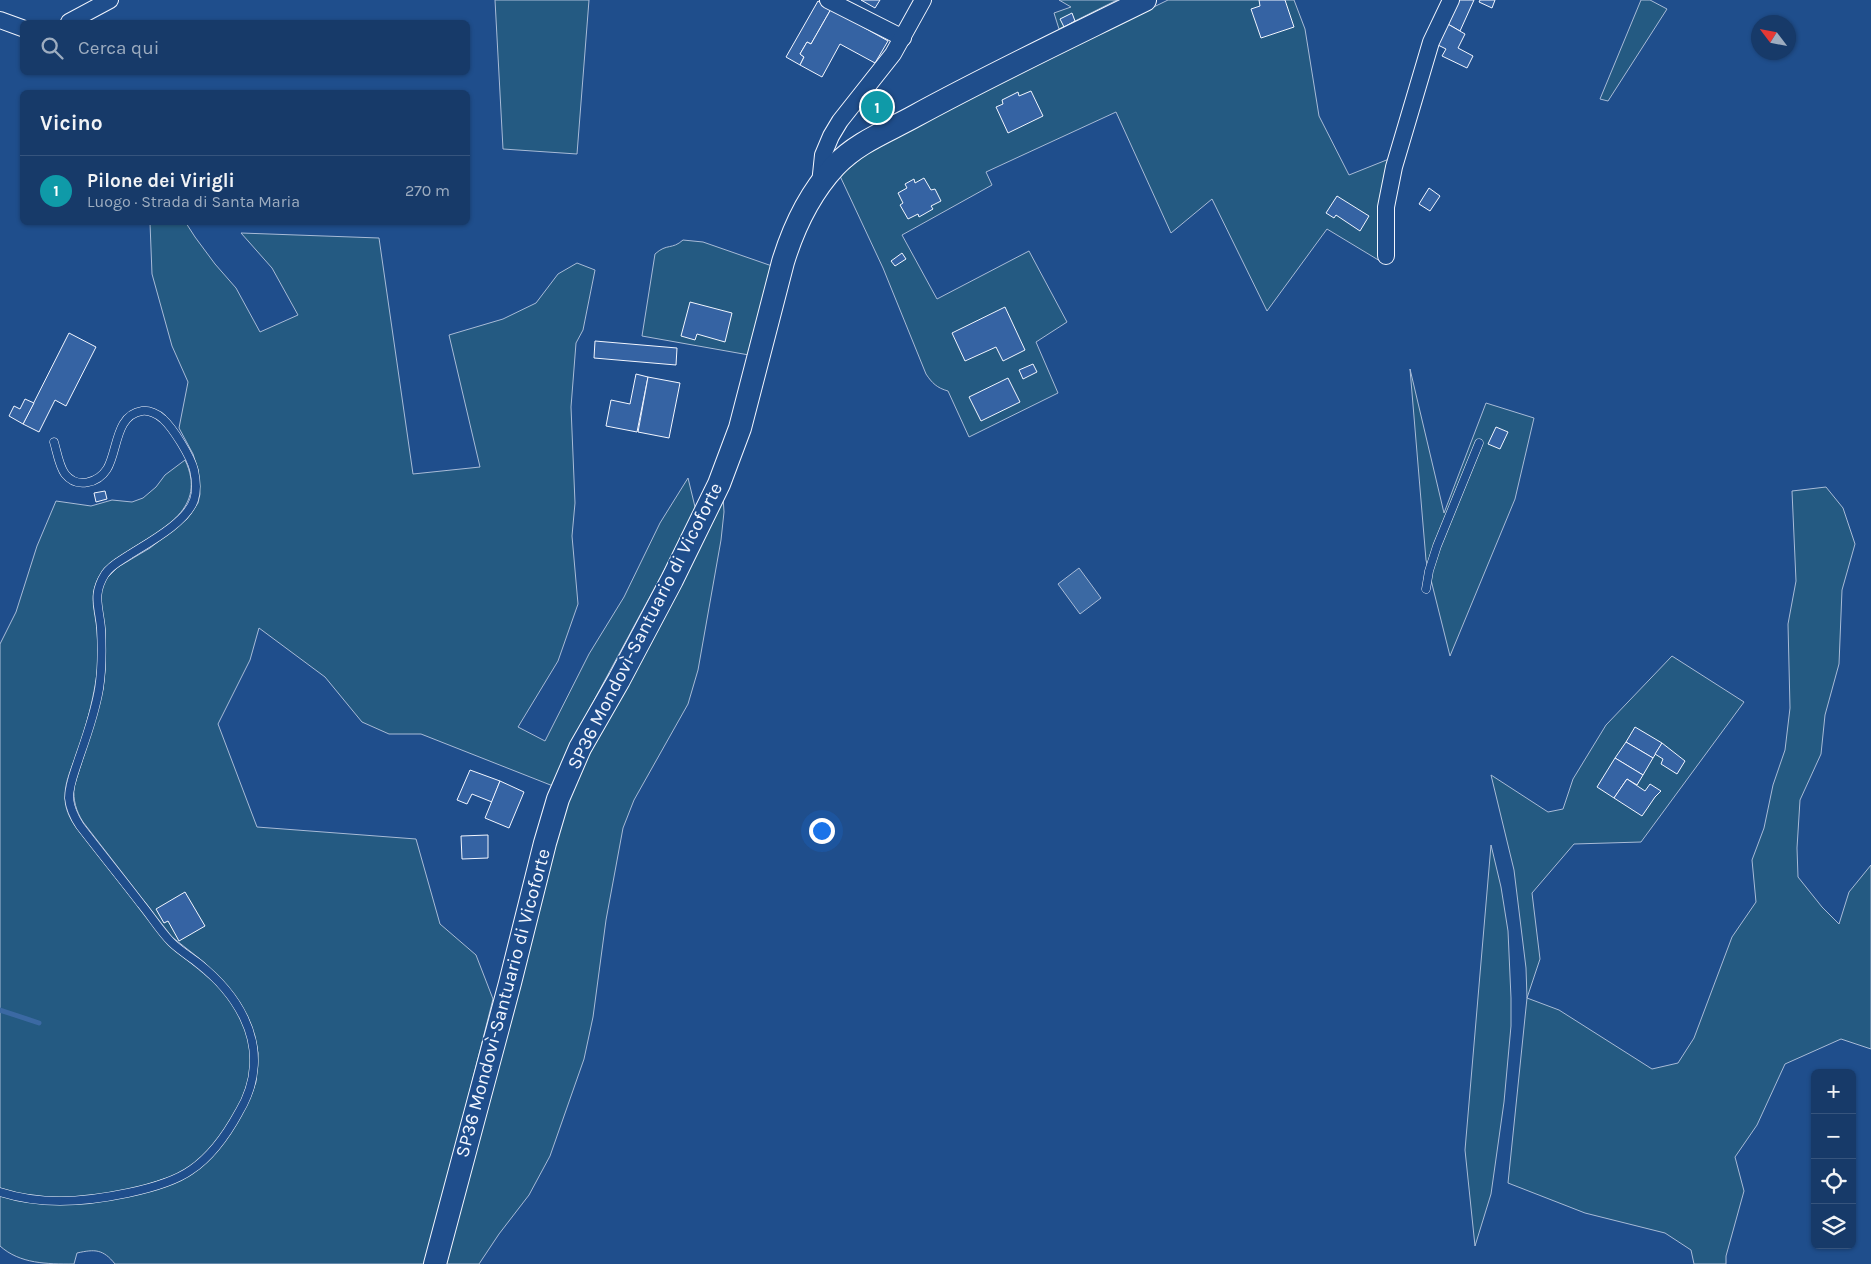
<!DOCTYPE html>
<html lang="it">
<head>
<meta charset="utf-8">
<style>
  body { margin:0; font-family:Karla,sans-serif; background:#244571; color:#f1f3f6 }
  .controls { position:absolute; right:15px; bottom:15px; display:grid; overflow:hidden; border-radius:8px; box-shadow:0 1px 4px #0004 }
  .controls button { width:45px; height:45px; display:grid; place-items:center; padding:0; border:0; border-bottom:1px solid #36547d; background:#173a69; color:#f1f3f6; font:25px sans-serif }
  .compass { position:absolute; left:1751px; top:15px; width:45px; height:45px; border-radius:50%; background:#173a69; box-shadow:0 1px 4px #0004; rotate:302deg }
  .you { position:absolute; left:821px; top:830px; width:18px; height:18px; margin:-12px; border:4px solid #fff; border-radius:50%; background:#1a73e8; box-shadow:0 0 0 8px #1a73e833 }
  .badge { display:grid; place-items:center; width:32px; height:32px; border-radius:50%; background:#ffb74d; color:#fff; font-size:16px; font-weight:700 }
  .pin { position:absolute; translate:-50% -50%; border:2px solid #fff; box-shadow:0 1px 5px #0006 }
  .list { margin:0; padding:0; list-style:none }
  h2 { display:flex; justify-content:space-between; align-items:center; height:65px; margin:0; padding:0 20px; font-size:21px }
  h2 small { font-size:16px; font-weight:400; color:#9eadc0 }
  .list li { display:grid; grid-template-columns:32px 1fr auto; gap:15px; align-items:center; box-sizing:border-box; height:70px; padding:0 20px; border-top:1px solid #36547d }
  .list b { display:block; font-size:19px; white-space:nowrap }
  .list p { margin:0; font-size:16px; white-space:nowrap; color:#9eadc0 }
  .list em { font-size:16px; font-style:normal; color:#9eadc0 }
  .icon { flex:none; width:28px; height:28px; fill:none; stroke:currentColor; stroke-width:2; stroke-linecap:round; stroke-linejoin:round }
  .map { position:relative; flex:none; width:1871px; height:1264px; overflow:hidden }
  .search { position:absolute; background:#173a69; box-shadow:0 1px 4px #0004; left:20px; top:20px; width:450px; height:55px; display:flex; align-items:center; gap:12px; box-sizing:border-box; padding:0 18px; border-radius:8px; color:#9eadc0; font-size:19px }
  .panel { position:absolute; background:#173a69; box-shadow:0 1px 4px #0004; left:20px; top:90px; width:450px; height:135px; border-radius:8px }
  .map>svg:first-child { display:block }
  .green { fill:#245a82; stroke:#a8bbd7 }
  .water { fill:#3b69a3; stroke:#a8bbd7 }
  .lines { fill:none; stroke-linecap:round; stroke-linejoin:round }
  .stream { stroke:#3b69a3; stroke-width:5 }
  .building { fill:#3563a3; stroke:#f2f6ff }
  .lane-casing { stroke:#f2f6ff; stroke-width:9 }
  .street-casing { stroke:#f2f6ff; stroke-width:18 }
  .secondary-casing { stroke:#f2f6ff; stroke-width:24 }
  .lane { stroke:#1f4e8c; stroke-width:8 }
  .street { stroke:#1f4e8c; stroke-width:16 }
  .secondary { stroke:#1f4e8c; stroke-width:22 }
  .labels { text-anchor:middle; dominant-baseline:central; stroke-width:4; stroke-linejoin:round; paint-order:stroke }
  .street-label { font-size:19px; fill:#f2f6ff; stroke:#1f4e8c }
</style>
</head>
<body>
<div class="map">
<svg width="1871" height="1264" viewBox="0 0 1871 1264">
  <rect width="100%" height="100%" fill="#1f4e8c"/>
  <g class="green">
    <path d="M 495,0 L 589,0 L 577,154 L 503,149 Z"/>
    <path d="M 1059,0 L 1117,0 L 1059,29 L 1054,13 L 1071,7 Z"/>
    <path d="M 1168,0 L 1294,0 L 1305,29 L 1319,116 L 1349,175 L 1389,159 C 1382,194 1376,226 1380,261 L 1327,229 L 1267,311 L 1212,199 L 1171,233 L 1116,112 L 986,172 L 992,185 L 902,235 L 937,299 L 1029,251 L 1067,322 L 1036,342 L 1058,393 L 969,437 L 948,391 C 937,388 932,383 926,374 L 883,268 L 840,176 L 869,152 L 966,99 Z"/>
    <path d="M 1641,0 L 1650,0 L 1667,9 L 1608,101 L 1600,99 Z"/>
    <path d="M 150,223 L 186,223 L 195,237 L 215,264 L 236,288 L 260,332 L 298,315 L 272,268 L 241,233 L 379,238 L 413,474 L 480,467 L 449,335 L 503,319 L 536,303 L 558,274 L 577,263 L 595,270 L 583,330 L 576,343 L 571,407 L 575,503 L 572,536 L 578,604 L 558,661 L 518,727 L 545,741 L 589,654 L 624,597 L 660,523 L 688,478 L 696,511 L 570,745 L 553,786 L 421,734 L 389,734 L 362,722 L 325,677 L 259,628 L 250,660 L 218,724 L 257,827 L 416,839 L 440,924 L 476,955 L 493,999 L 426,1264 L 115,1264 C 103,1249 95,1249 77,1253 L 74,1264 C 47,1264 20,1264 0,1246 L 0,1195 L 13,1198 L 116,1197 L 199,1167 L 251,1096 L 256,1082 L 258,1053 L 255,1038 L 249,1020 L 240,1003 L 229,988 L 205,963 L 172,937 L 83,822 C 76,811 73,800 74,787 L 95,719 L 103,689 L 105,670 L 105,630 L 100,600 L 102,586 L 106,579 L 118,567 L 150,548 L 187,519 L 198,503 L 200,494 L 198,470 L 193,454 L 179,428 L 188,382 L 172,346 L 152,274 Z"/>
    <path d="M 683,240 L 703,242 L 772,266 L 749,355 L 642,336 L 655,254 C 667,243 672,250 683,240 Z"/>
    <path d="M 1410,369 L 1444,513 L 1486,403 L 1534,418 L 1515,499 L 1450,656 L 1426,560 Z"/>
    <path d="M 185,460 C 208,508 163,529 128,551 C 119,557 108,563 102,572 C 87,594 95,608 97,631 C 98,647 99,664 96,680 C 92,704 86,727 78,750 C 73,765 64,782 65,798 C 65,808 69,817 75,826 L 167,943 C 194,968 226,985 242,1021 C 256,1052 253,1071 241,1101 C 231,1126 208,1157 185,1172 C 179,1175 171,1177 164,1179 C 125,1193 79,1202 37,1197 C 25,1196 12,1192 0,1189 L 0,644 L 16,612 L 37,546 L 56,501 L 91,506 L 112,500 L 132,502 L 143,498 L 156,487 L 165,475 Z"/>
    <path d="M 1826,487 L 1843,508 L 1855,544 L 1842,590 L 1839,664 L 1825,715 L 1821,754 L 1800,800 L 1797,848 L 1798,877 L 1822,907 L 1839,924 L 1849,892 L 1871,865 L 1871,1049 L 1841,1039 L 1785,1064 L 1757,1125 L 1735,1157 L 1744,1191 L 1726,1256 L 1726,1264 L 1694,1264 L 1691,1250 L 1665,1233 L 1585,1213 L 1508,1183 L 1527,998 L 1526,968 L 1514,870 L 1491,775 L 1548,812 L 1563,809 L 1573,779 L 1606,725 L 1672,656 L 1744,702 L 1641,842 L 1574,844 L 1532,893 L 1540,959 L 1527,998 L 1559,1010 L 1652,1069 L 1678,1063 L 1694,1038 L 1732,937 L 1756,902 L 1752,860 L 1764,828 L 1773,785 L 1785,750 L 1790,708 L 1788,624 L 1796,581 L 1792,491 Z"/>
    <path d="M 723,496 L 724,512 L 721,540 L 698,670 L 688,704 L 634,800 L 623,828 L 606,920 L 593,1017 L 584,1059 L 550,1156 L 529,1195 L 499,1234 L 479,1264 L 444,1264 L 569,794 Z"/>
    <path d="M 1491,845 L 1501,887 L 1508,931 L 1511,998 L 1511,1026 L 1504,1102 L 1491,1194 L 1475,1246 L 1465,1150 Z"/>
  </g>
  <path class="water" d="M 1079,568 L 1101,598 L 1080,614 L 1058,584 Z"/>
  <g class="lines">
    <path class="stream" d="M 0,1010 L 39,1023"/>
  </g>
  <g class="building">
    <path d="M 861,0 L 880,0 L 875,8 Z"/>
    <path d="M 1259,0 L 1285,0 L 1294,27 L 1261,38 L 1251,9 L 1260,6 Z"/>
    <path d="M 1457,0 L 1474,0 L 1460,31 L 1446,23 Z"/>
    <path d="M 1480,0 L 1495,0 L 1492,8 L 1479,2 Z"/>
    <path d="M 818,1 L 831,9 L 811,44 L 807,42 L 800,54 L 804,57 L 800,65 L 786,57 Z"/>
    <path d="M 831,9 L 888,41 L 875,63 L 840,44 L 822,77 L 800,65 L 804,57 L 800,54 L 807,42 L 811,44 Z"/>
    <path d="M 1072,13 L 1075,21 L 1064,27 L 1060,19 Z"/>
    <path d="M 1446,23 L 1465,34 L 1458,48 L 1473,56 L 1467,68 L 1442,56 L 1446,49 L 1436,44 Z"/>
    <path d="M 1031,91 L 1043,116 L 1008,133 L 996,107 L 1003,104 L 1002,100 L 1018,92 L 1019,96 Z"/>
    <path d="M 924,178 L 931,190 L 935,189 L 941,201 L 931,206 L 933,209 L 919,217 L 918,214 L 908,219 L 900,205 L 903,203 L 898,193 L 907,188 L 905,184 L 914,179 L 915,183 Z"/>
    <path d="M 1429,188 L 1440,196 L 1430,211 L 1419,204 Z"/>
    <path d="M 1337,196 L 1369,216 L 1360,231 L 1336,215 L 1334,218 L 1326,213 Z"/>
    <path d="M 902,253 L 906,259 L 895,266 L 891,261 Z"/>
    <path d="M 690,302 L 732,313 L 725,342 L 697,334 L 695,340 L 681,336 Z"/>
    <path d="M 1005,307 L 1025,350 L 1003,361 L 996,347 L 965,361 L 952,333 Z"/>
    <path d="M 69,333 L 96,347 L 66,406 L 55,400 L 39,432 L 23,424 Z"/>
    <path d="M 595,341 L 677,348 L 676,365 L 594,358 Z"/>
    <path d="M 1033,364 L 1037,372 L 1023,379 L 1019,370 Z"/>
    <path d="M 636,374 L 648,377 L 637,432 L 606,426 L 611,400 L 630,404 Z"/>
    <path d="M 648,377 L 680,383 L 669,438 L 638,432 Z"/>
    <path d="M 1008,378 L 1020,402 L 981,421 L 969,397 Z"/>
    <path d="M 25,399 L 34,403 L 23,424 L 9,416 L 14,406 L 20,409 Z"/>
    <path d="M 1496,427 L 1508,432 L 1500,449 L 1488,444 Z"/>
    <path d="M 105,491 L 107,499 L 96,502 L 94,493 Z"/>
    <path d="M 1635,727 L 1662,743 L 1653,758 L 1626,742 Z"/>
    <path d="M 1626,742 L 1653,758 L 1643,775 L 1615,758 Z"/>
    <path d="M 1662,743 L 1685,761 L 1677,774 L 1661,764 L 1663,759 L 1655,754 Z"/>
    <path d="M 1615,758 L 1643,775 L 1637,785 L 1627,779 L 1614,798 L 1597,787 Z"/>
    <path d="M 470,770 L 500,781 L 492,802 L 472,794 L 467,804 L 457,800 Z"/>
    <path d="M 1627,779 L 1645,791 L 1650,784 L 1661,791 L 1655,797 L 1642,816 L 1614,798 Z"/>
    <path d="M 500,781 L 524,792 L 509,828 L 485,818 Z"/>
    <path d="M 488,835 L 488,858 L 462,859 L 461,836 Z"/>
    <path d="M 185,892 L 205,926 L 179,941 L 168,921 L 164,923 L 156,909 Z"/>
  </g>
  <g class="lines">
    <defs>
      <g id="lane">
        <path d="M 1426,589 L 1429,571 L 1437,546 L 1479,443"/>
        <path d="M 0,1192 C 19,1198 39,1201 60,1201 C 94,1201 163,1190 191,1170 C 212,1156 227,1134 239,1112 C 257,1082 259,1049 244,1018 C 234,997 217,978 198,963 C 189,956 179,950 171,942 C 160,931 151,916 141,904 C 121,878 100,852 80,826 C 74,817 70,808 69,798 C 69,784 75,771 79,758 C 87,735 95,713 99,689 C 102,670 102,648 101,628 C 99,606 92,595 105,574 C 111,565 120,561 129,555 C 148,543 187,522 194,500 C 197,491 196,479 194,470 C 191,457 173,428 163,419 C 158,414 149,410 142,411 C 115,415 118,451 107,469 C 98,483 77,489 65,474 C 59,466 57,452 54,442"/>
      </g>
      <g id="street">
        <path d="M 828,0 L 903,38"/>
        <path d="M 0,20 L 22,28"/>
        <path d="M 69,22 L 110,0"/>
        <path d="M 820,184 L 823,155 L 831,136 L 840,121 L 893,54 L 923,0"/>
        <path d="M 1386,256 L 1386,207 L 1394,167 L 1431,42 L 1451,0"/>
      </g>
      <path id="secondary" d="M 435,1264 L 510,983 L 545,843 L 558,799 L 580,748 L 619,680 L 672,580 L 719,484 L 740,428 L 783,262 C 794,226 809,194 835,166 C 856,143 888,131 915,116 C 990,75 1068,38 1145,0"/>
    </defs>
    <use href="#lane" class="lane-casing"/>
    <use href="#street" class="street-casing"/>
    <use href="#secondary" class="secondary-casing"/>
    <use href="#lane" class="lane"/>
    <use href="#street" class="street"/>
    <use href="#secondary" class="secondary"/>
  </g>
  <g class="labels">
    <g class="street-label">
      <text transform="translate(645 626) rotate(-63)">SP36 Mondovì-Santuario di Vicoforte</text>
      <text transform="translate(503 1003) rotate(-75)">SP36 Mondovì-Santuario di Vicoforte</text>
    </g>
  </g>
</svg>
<div class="controls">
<button>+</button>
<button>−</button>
<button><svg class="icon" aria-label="locate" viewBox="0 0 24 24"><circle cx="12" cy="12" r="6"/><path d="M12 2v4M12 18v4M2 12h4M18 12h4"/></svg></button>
<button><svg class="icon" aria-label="layers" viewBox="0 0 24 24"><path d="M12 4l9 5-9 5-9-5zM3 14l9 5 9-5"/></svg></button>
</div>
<svg class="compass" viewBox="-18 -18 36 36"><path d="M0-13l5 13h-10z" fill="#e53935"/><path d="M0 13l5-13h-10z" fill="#9eadc0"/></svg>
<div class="you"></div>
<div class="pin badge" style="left:877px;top:107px;background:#0f9aa8">1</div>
<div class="search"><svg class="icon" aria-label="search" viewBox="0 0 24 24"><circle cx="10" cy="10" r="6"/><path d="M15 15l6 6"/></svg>Cerca qui</div>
<section class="panel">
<h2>Vicino<small></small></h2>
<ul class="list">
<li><span class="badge" style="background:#0f9aa8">1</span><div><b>Pilone dei Virigli</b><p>Luogo · Strada di Santa Maria</p></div><em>270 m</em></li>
</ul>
</section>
</div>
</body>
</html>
